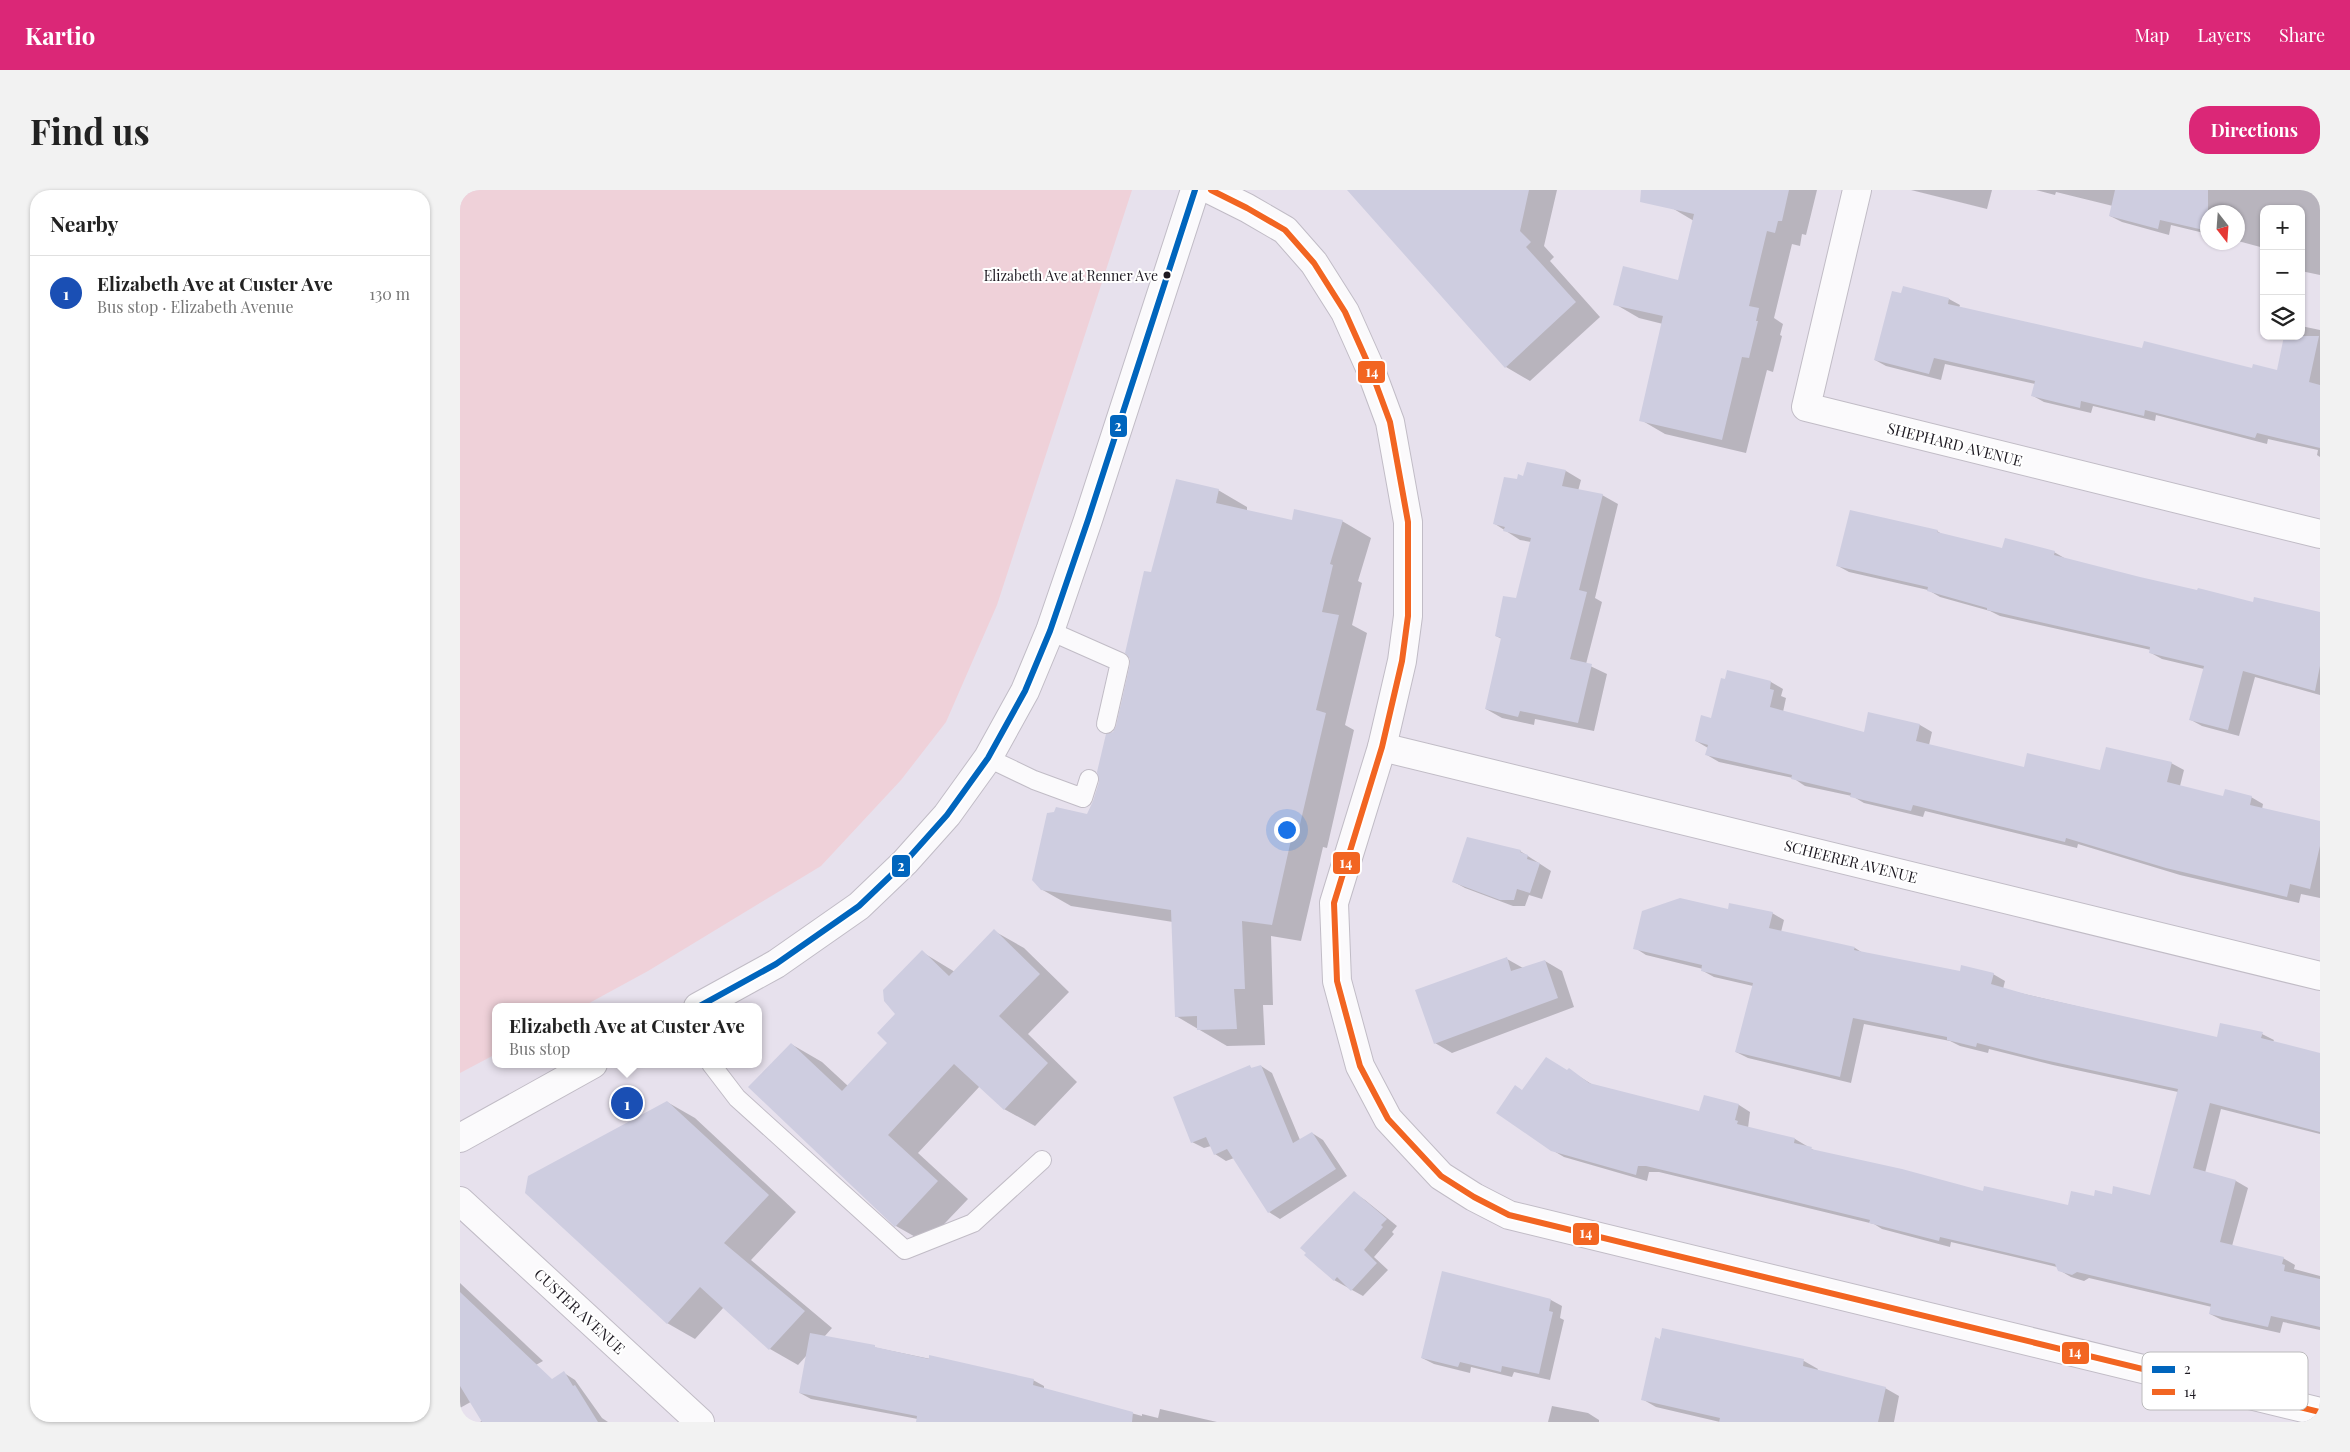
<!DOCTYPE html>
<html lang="en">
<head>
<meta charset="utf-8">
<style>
  body { margin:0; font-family:"Playfair Display",serif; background:#f2f2f2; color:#222 }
  .controls { position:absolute; right:15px; top:15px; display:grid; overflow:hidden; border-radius:10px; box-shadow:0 1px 4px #0004 }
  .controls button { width:45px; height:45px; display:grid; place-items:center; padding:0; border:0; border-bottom:1px solid #e0e0e0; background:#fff; color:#222; font:25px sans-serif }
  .compass { position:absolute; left:1740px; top:15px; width:45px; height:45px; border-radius:50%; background:#fff; box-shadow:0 1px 4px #0004; rotate:163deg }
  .you { position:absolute; left:826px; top:639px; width:18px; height:18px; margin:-12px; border:4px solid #fff; border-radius:50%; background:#1a73e8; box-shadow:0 0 0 8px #1a73e833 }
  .badge { display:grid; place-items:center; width:32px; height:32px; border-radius:50%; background:#db2777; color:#fff; font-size:16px; font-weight:700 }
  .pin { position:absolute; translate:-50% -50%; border:2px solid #fff; box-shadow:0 1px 5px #0006 }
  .popup { position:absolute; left:32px; top:813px; width:270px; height:65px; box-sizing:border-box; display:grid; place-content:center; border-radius:10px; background:#fff; filter:drop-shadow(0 1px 4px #0005); font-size:16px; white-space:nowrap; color:#767676 }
  .popup b { font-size:19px; color:#222 }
  .popup::after { content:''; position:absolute; left:50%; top:100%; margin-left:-10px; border:10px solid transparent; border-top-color:#fff }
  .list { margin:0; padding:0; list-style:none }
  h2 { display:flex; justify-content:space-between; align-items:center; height:65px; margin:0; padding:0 20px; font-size:21px }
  h2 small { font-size:16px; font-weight:400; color:#767676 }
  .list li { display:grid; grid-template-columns:32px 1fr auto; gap:15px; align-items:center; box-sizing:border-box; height:75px; padding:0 20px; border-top:1px solid #e0e0e0 }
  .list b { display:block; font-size:19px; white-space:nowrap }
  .list p { margin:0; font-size:16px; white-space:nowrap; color:#767676 }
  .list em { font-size:16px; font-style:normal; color:#767676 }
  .icon { flex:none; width:28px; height:28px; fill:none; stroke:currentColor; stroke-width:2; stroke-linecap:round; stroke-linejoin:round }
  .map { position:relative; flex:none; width:1860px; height:1232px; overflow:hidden; border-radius:20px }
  header { display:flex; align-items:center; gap:30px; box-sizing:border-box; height:70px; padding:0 25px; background:#db2777; color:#fff }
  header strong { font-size:24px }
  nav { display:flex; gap:28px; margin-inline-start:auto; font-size:18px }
  .intro { display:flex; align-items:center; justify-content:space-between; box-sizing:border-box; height:120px; padding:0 30px }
  h1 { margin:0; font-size:35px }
  .button { padding:12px 22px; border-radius:20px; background:#db2777; color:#fff; font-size:18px; font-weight:700 }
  main { display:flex; gap:30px; padding:0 30px }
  aside { flex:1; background:#fff; border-radius:20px; box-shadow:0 1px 4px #0004 }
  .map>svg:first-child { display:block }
  .green { fill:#efd1d9 }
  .shadow { fill:#0003 }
  .building { fill:#cecde0 }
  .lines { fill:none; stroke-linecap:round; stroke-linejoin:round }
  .service-casing { stroke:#c1bcc6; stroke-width:20 }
  .minor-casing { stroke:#c1bcc6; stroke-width:30 }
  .secondary-casing { stroke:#c1bcc6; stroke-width:30 }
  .service { stroke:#fbfafc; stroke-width:18 }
  .minor { stroke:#fbfafc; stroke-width:28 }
  .secondary { stroke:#fbfafc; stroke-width:28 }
  .bus-1-casing { stroke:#fff; stroke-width:10 }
  .bus-2-casing { stroke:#fff; stroke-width:10 }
  .bus-1 { stroke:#0065bd; stroke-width:6 }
  .bus-2 { stroke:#f26522; stroke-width:6 }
  .bus-dot { fill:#1d1921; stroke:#fff; stroke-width:2 }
  .labels { text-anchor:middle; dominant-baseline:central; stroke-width:4; stroke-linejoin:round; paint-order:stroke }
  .bus-label { font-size:14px; fill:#1d1921; stroke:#fff; text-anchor:end }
  .street-label { font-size:15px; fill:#1d1921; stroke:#fff }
  .key { fill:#fff; stroke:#bbbabc; stroke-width:1 }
  .key-label { font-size:14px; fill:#1d1921 }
  .line-badge { stroke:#fff; stroke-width:2 }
  .badge-label { font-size:14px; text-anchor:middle; font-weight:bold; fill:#fff }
</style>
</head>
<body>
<header>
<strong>Kartio</strong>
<nav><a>Map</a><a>Layers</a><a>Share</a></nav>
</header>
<div class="intro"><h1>Find us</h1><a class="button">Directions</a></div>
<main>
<aside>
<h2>Nearby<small></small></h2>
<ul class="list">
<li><span class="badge" style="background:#1a4fb4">1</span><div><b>Elizabeth Ave at Custer Ave</b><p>Bus stop · Elizabeth Avenue</p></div><em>130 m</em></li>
</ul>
</aside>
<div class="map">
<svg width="1860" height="1232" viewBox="0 0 1860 1232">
  <rect width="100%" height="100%" fill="#e7e1ed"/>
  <path class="green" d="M 0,0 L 672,0 L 537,415 L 486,532 L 441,590 L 361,676 L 188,781 L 122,817 L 36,817 L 36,864 L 0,883 Z"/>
  <g class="shadow">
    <path d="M 889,0 L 1097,0 L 1084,56 L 1094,67 L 1090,71 L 1140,127 L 1070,191 L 1046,177 Z"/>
    <path d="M 1216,0 L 1357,0 L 1346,45 L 1342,44 L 1340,56 L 1332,54 L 1314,128 L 1323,134 L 1320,145 L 1322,146 L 1313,182 L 1307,180 L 1286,263 L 1205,244 L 1181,230 L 1203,134 L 1179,128 L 1155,114 L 1219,91 L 1234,31 L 1212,18 Z"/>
    <path d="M 1451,0 L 1532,0 L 1527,19 Z"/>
    <path d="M 1576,0 L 1860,0 L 1860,85 L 1841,81 L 1841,19 L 1804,19 L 1804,58 L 1778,51 L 1778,22 L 1748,22 L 1748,44 L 1711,35 L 1709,45 L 1662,32 L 1650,26 L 1653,16 L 1596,2 L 1595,5 Z"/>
    <path d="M 1489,109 L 1500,115 L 1499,118 L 1682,159 L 1793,180 L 1818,182 L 1841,146 L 1841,136 L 1860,140 L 1860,267 L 1857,265 L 1858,260 L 1808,249 L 1807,254 L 1696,225 L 1695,231 L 1633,216 L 1631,223 L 1584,212 L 1573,206 L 1575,194 L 1485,174 L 1481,190 L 1426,176 L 1415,170 Z"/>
    <path d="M 1106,281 L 1121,290 L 1118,301 L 1142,305 L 1158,314 L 1135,408 L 1142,412 L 1126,474 L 1147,484 L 1134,541 L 1075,529 L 1074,535 L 1042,528 L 1026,519 L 1042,449 L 1036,446 L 1057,410 L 1071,352 L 1060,350 L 1035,334 L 1058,291 L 1064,288 Z"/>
    <path d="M 758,300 L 787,317 L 787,321 L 833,332 L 882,331 L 911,348 L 898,391 L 902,393 L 892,435 L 907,443 L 885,535 L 894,540 L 867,658 L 863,657 L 841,751 L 811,746 L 813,815 L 803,815 L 805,855 L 767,856 L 716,826 L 713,732 L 611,716 L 581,699 L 628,626 L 634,612 L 658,537 L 691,384 Z"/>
    <path d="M 1477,341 L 1485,346 L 1543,360 L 1594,362 L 1606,369 L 1679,388 L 1794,414 L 1860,424 L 1860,505 L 1795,487 L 1779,546 L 1742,536 L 1731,530 L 1744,479 L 1702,469 L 1691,463 L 1691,460 L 1540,426 L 1530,421 L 1480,407 L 1468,400 L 1389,382 L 1378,376 Z"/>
    <path d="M 1268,482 L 1311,492 L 1323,499 L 1321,506 L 1326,508 L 1323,522 L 1405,543 L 1409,524 L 1460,535 L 1472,542 L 1469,555 L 1565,578 L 1641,581 L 1711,573 L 1724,580 L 1720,596 L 1764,608 L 1791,607 L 1803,614 L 1802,619 L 1860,633 L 1860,708 L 1841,704 L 1839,713 L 1720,685 L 1618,654 L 1617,658 L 1465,621 L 1463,627 L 1404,613 L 1392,606 L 1345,596 L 1333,588 L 1259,572 L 1247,565 L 1248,558 L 1236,551 L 1252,529 Z"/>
    <path d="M 1060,661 L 1091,681 L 1082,709 L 1069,705 L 1065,716 L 1053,716 L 1005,698 L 994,692 Z"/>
    <path d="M 1269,720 L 1312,723 L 1324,730 L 1321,742 L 1395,758 L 1403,763 L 1501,782 L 1533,784 L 1545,791 L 1543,799 L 1758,849 L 1802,844 L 1814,850 L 1813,852 L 1860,864 L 1860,944 L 1761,919 L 1745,983 L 1776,991 L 1788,998 L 1772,1056 L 1823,1068 L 1835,1075 L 1834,1079 L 1860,1086 L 1860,1140 L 1823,1132 L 1820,1143 L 1762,1130 L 1750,1124 L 1752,1117 L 1629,1088 L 1624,1091 L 1611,1087 L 1599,1080 L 1597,1077 L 1491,1052 L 1490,1057 L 1422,1039 L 1414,1034 L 1199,982 L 1189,982 L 1187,991 L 1104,967 L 1092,960 L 1063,901 L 1109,880 L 1133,895 L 1240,922 L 1245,906 L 1279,915 L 1290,922 L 1288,938 L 1335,949 L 1357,962 L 1524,1003 L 1609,1017 L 1634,1007 L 1691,1007 L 1718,902 L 1593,875 L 1529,859 L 1528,863 L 1500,856 L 1490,851 L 1404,834 L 1391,893 L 1288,868 L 1276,862 L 1293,796 L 1254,787 L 1243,781 L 1243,779 L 1186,765 L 1175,758 Z"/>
    <path d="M 534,741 L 564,758 L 609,802 L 568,844 L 617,892 L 575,936 L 544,919 L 520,896 L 458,963 L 508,1009 L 466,1053 L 436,1036 L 331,854 L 362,872 L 388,896 L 429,853 L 437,824 L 462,762 L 495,782 Z"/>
    <path d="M 1047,769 L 1063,778 L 1085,771 L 1102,781 L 1114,817 L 992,863 L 975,853 Z"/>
    <path d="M 801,876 L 812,883 L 840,950 L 852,943 L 863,950 L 887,986 L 820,1029 L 809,1022 L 774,968 L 766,971 L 755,964 L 751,956 L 744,958 L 732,952 L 790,877 L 793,879 Z"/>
    <path d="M 207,912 L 235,928 L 336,1022 L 291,1070 L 372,1138 L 364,1147 L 573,1190 L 584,1196 L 584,1199 L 682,1226 L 682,1224 L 698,1228 L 700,1219 L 757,1232 L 457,1232 L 458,1229 L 351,1209 L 340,1203 L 347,1165 L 338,1175 L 310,1159 L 264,1117 L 235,1149 L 207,1133 Z"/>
    <path d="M 894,1003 L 905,1010 L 937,1036 L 932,1042 L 934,1044 L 914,1067 L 928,1080 L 903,1106 L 874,1090 Z"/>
    <path d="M 983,1083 L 1091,1110 L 1102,1116 L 1100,1128 L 1104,1130 L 1090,1190 L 1054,1182 L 1052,1187 L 1011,1177 L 1010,1183 L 974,1174 L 962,1168 Z"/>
    <path d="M 0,1093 L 83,1171 L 0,1218 Z"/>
    <path d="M 1203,1139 L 1344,1171 L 1358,1179 L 1357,1181 L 1425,1198 L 1439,1206 L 1434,1232 L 1260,1232 L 1196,1217 L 1182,1209 Z"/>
    <path d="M 104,1183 L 115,1190 L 142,1228 L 148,1232 L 20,1232 L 89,1188 L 92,1190 Z"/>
    <path d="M 1092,1216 L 1128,1223 L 1139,1230 L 1139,1232 L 1088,1232 Z"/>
  </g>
  <g class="building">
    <path d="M 887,0 L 1069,0 L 1060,41 L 1071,52 L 1066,57 L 1116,112 L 1045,178 Z"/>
    <path d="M 1181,0 L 1329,0 L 1322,31 L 1318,31 L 1315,43 L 1307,41 L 1289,116 L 1299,118 L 1296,131 L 1298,131 L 1289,168 L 1282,167 L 1262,250 L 1179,231 L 1203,126 L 1153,115 L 1163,76 L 1218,90 L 1234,24 L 1180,12 Z"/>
    <path d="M 1655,0 L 1748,0 L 1748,41 L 1700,30 L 1698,39 L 1649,26 Z"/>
    <path d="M 1443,96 L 1489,108 L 1488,114 L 1682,158 L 1684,151 L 1792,178 L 1793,174 L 1817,180 L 1824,146 L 1859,146 L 1849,192 L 1860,195 L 1860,258 L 1797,243 L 1795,248 L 1685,220 L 1684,226 L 1621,211 L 1620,218 L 1571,206 L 1575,191 L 1474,168 L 1469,184 L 1414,170 L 1432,101 L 1441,103 Z"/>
    <path d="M 1067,272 L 1106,280 L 1102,296 L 1143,304 L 1119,400 L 1127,402 L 1110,469 L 1132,474 L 1118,533 L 1060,521 L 1058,527 L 1025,519 L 1041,448 L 1035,446 L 1043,406 L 1056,408 L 1071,348 L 1043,341 L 1045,337 L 1033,334 L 1044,287 L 1057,289 L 1058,284 L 1063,286 Z"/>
    <path d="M 716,289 L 759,299 L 756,313 L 832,330 L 834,319 L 883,330 L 870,374 L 873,375 L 862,422 L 879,425 L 856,520 L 866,523 L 838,643 L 833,641 L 812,735 L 782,731 L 785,799 L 774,799 L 777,839 L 737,840 L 737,826 L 715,827 L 711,720 L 581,700 L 572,690 L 587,623 L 594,622 L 596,617 L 627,624 L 633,611 L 639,592 L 637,582 L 646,544 L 653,542 L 656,536 L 670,474 L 670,469 L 665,463 L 684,381 L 691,382 Z"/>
    <path d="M 1390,320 L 1478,340 L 1477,342 L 1542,358 L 1545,348 L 1595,361 L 1594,365 L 1680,387 L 1737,400 L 1738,398 L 1793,412 L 1794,407 L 1860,422 L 1860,476 L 1855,501 L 1783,481 L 1768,540 L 1729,530 L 1744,476 L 1689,463 L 1690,457 L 1527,420 L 1527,418 L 1467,401 L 1468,397 L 1376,376 Z"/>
    <path d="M 1267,480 L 1311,491 L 1310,499 L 1314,500 L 1310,517 L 1404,542 L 1408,522 L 1460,534 L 1456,551 L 1564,577 L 1567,563 L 1640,580 L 1646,557 L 1712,572 L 1707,592 L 1763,606 L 1765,599 L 1792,606 L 1790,615 L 1860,631 L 1860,656 L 1850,699 L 1830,694 L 1827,707 L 1706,678 L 1606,648 L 1605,652 L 1453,615 L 1451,621 L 1390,607 L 1391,603 L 1331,589 L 1332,585 L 1245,565 L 1248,555 L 1235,551 L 1241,525 L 1251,528 L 1261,488 L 1265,489 Z"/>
    <path d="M 1007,647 L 1061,660 L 1060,662 L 1068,665 L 1067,669 L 1080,673 L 1070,703 L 1057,699 L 1054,710 L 1040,710 L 992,692 Z"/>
    <path d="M 1220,708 L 1268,719 L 1269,713 L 1313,722 L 1309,738 L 1395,757 L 1394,760 L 1500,781 L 1501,775 L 1534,783 L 1531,794 L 1569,805 L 1757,847 L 1760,833 L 1803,842 L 1801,848 L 1860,863 L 1860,942 L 1750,913 L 1733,978 L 1776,990 L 1760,1052 L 1824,1067 L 1822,1074 L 1825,1075 L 1824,1081 L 1860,1089 L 1860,1137 L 1811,1126 L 1808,1137 L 1749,1124 L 1751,1114 L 1617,1082 L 1612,1085 L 1598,1081 L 1595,1074 L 1480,1047 L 1479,1051 L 1409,1033 L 1410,1030 L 1186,976 L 1178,976 L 1176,985 L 1091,961 L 1036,923 L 1055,895 L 1062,900 L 1086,867 L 1107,880 L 1109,878 L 1129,893 L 1239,921 L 1244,905 L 1279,914 L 1275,930 L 1278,931 L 1277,934 L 1335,948 L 1334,953 L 1352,957 L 1351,959 L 1442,979 L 1523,1001 L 1524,996 L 1608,1015 L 1611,1001 L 1634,1006 L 1635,1000 L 1652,1004 L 1653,996 L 1690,1005 L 1718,899 L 1580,869 L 1517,853 L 1516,857 L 1487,850 L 1487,847 L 1393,828 L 1380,887 L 1275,862 L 1293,793 L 1241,781 L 1242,775 L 1173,759 L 1182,721 Z"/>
    <path d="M 534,739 L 580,784 L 539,826 L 588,873 L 544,920 L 494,874 L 428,945 L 478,991 L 435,1037 L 288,897 L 331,853 L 382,901 L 427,853 L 417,843 L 435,824 L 424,811 L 423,800 L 462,760 L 489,786 Z"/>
    <path d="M 1047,767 L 1051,781 L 1085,770 L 1098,808 L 974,854 L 955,800 Z"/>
    <path d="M 790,875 L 791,878 L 801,875 L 833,953 L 852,942 L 876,979 L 808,1023 L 767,959 L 754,965 L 746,947 L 731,953 L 713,907 Z"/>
    <path d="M 207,911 L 309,1005 L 264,1053 L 345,1121 L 309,1160 L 240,1097 L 207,1134 L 65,1003 L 68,986 Z"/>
    <path d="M 894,1001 L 927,1029 L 921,1035 L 923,1037 L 904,1060 L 917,1073 L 891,1101 L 877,1087 L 874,1091 L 844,1065 L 846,1063 L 840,1058 Z"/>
    <path d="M 982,1081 L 1091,1109 L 1089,1121 L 1093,1122 L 1079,1184 L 1042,1176 L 1041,1182 L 1000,1172 L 998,1177 L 961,1168 Z"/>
    <path d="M 0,1102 L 92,1189 L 104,1181 L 113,1196 L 115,1195 L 138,1232 L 22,1232 L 0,1196 Z"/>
    <path d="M 1202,1138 L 1344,1169 L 1343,1176 L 1426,1197 L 1418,1232 L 1259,1232 L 1260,1228 L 1181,1210 L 1195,1147 L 1200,1149 Z"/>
    <path d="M 350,1143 L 415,1155 L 415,1157 L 469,1169 L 469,1165 L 574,1189 L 573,1195 L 673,1222 L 672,1232 L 456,1232 L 457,1226 L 339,1203 Z"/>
  </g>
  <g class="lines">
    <defs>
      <g id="service">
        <path d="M 590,441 L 660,472 L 646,534"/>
        <path d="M 528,568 L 574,590 L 623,608 L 629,589"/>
        <path d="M 251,874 L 277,908 L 445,1060 L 513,1033 L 582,970"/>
      </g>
      <g id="minor">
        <path d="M 751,0 L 787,18 L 825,40 L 854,73 L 885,122 L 910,178 L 930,232 L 948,332 L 948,426 L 942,471 L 922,557 L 874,713 L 877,791 L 900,876 L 928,929 L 981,986 L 1014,1007 L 1049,1025 L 1860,1222"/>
        <path d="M 1397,0 L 1346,217 L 1860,344"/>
        <path d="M 922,557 L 1860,786"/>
        <path d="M 0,1011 L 240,1232"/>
      </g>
      <g id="secondary">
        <path d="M 238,817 L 316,774 L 399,716 L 445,672 L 487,625 L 528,568 L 565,501 L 590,441 L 628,330 L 735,0"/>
        <path d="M 0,948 L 133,874"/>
      </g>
    </defs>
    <use href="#service" class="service-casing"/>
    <use href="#minor" class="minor-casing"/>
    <use href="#secondary" class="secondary-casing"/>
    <use href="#service" class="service"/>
    <use href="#minor" class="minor"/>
    <use href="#secondary" class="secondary"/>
    <defs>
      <path id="bus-1" d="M 238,817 L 316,774 L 399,716 L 445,672 L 487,625 L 528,568 L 565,501 L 590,441 L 628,330 L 735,0"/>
      <path id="bus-2" d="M 751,0 L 787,18 L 825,40 L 854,73 L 885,122 L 910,178 L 930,232 L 948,332 L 948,426 L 942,471 L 922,557 L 874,713 L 877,791 L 900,876 L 928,929 L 981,986 L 1014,1007 L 1049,1025 L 1860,1222"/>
    </defs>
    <use href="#bus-1" class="bus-1-casing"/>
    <use href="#bus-2" class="bus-2-casing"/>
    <use href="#bus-1" class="bus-1"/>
    <use href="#bus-2" class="bus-2"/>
  </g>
  <circle class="bus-dot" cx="707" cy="85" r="4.5"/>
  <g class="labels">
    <g class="bus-label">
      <text x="698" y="85">Elizabeth Ave at Renner Ave</text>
    </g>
    <g class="street-label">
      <text transform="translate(1495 254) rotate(14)">SHEPHARD AVENUE</text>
      <text transform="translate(1391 671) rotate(14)">SCHEERER AVENUE</text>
      <text transform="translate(120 1121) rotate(43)">CUSTER AVENUE</text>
    </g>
  </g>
  <rect x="1682" y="1162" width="166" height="58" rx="8" class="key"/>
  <rect x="1692" y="1176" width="23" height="7" fill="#0065bd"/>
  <rect x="1692" y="1199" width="23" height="6" fill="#f26522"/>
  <g class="key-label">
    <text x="1724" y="1184">2</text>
    <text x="1724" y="1207">14</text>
  </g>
  <g class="line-badge">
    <rect x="897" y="170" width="29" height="24" rx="5" fill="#f26522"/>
    <rect x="649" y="224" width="19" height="24" rx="5" fill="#0065bd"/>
    <rect x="872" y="661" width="29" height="24" rx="5" fill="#f26522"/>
    <rect x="431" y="664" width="20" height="24" rx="5" fill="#0065bd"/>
    <rect x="1112" y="1032" width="28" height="24" rx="5" fill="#f26522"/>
    <rect x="1601" y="1151" width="29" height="24" rx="5" fill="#f26522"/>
  </g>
  <g class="badge-label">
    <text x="912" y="187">14</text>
    <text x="658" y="241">2</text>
    <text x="886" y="678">14</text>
    <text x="441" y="681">2</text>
    <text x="1126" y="1048">14</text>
    <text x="1615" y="1167">14</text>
  </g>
</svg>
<div class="controls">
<button>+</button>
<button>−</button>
<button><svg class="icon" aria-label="layers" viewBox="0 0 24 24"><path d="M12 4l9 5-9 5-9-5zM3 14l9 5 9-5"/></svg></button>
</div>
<svg class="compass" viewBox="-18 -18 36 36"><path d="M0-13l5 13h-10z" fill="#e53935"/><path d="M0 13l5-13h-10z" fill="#767676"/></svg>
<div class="you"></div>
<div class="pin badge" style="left:167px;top:913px;background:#1a4fb4">1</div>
<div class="popup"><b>Elizabeth Ave at Custer Ave</b>Bus stop</div>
</div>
</main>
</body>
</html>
